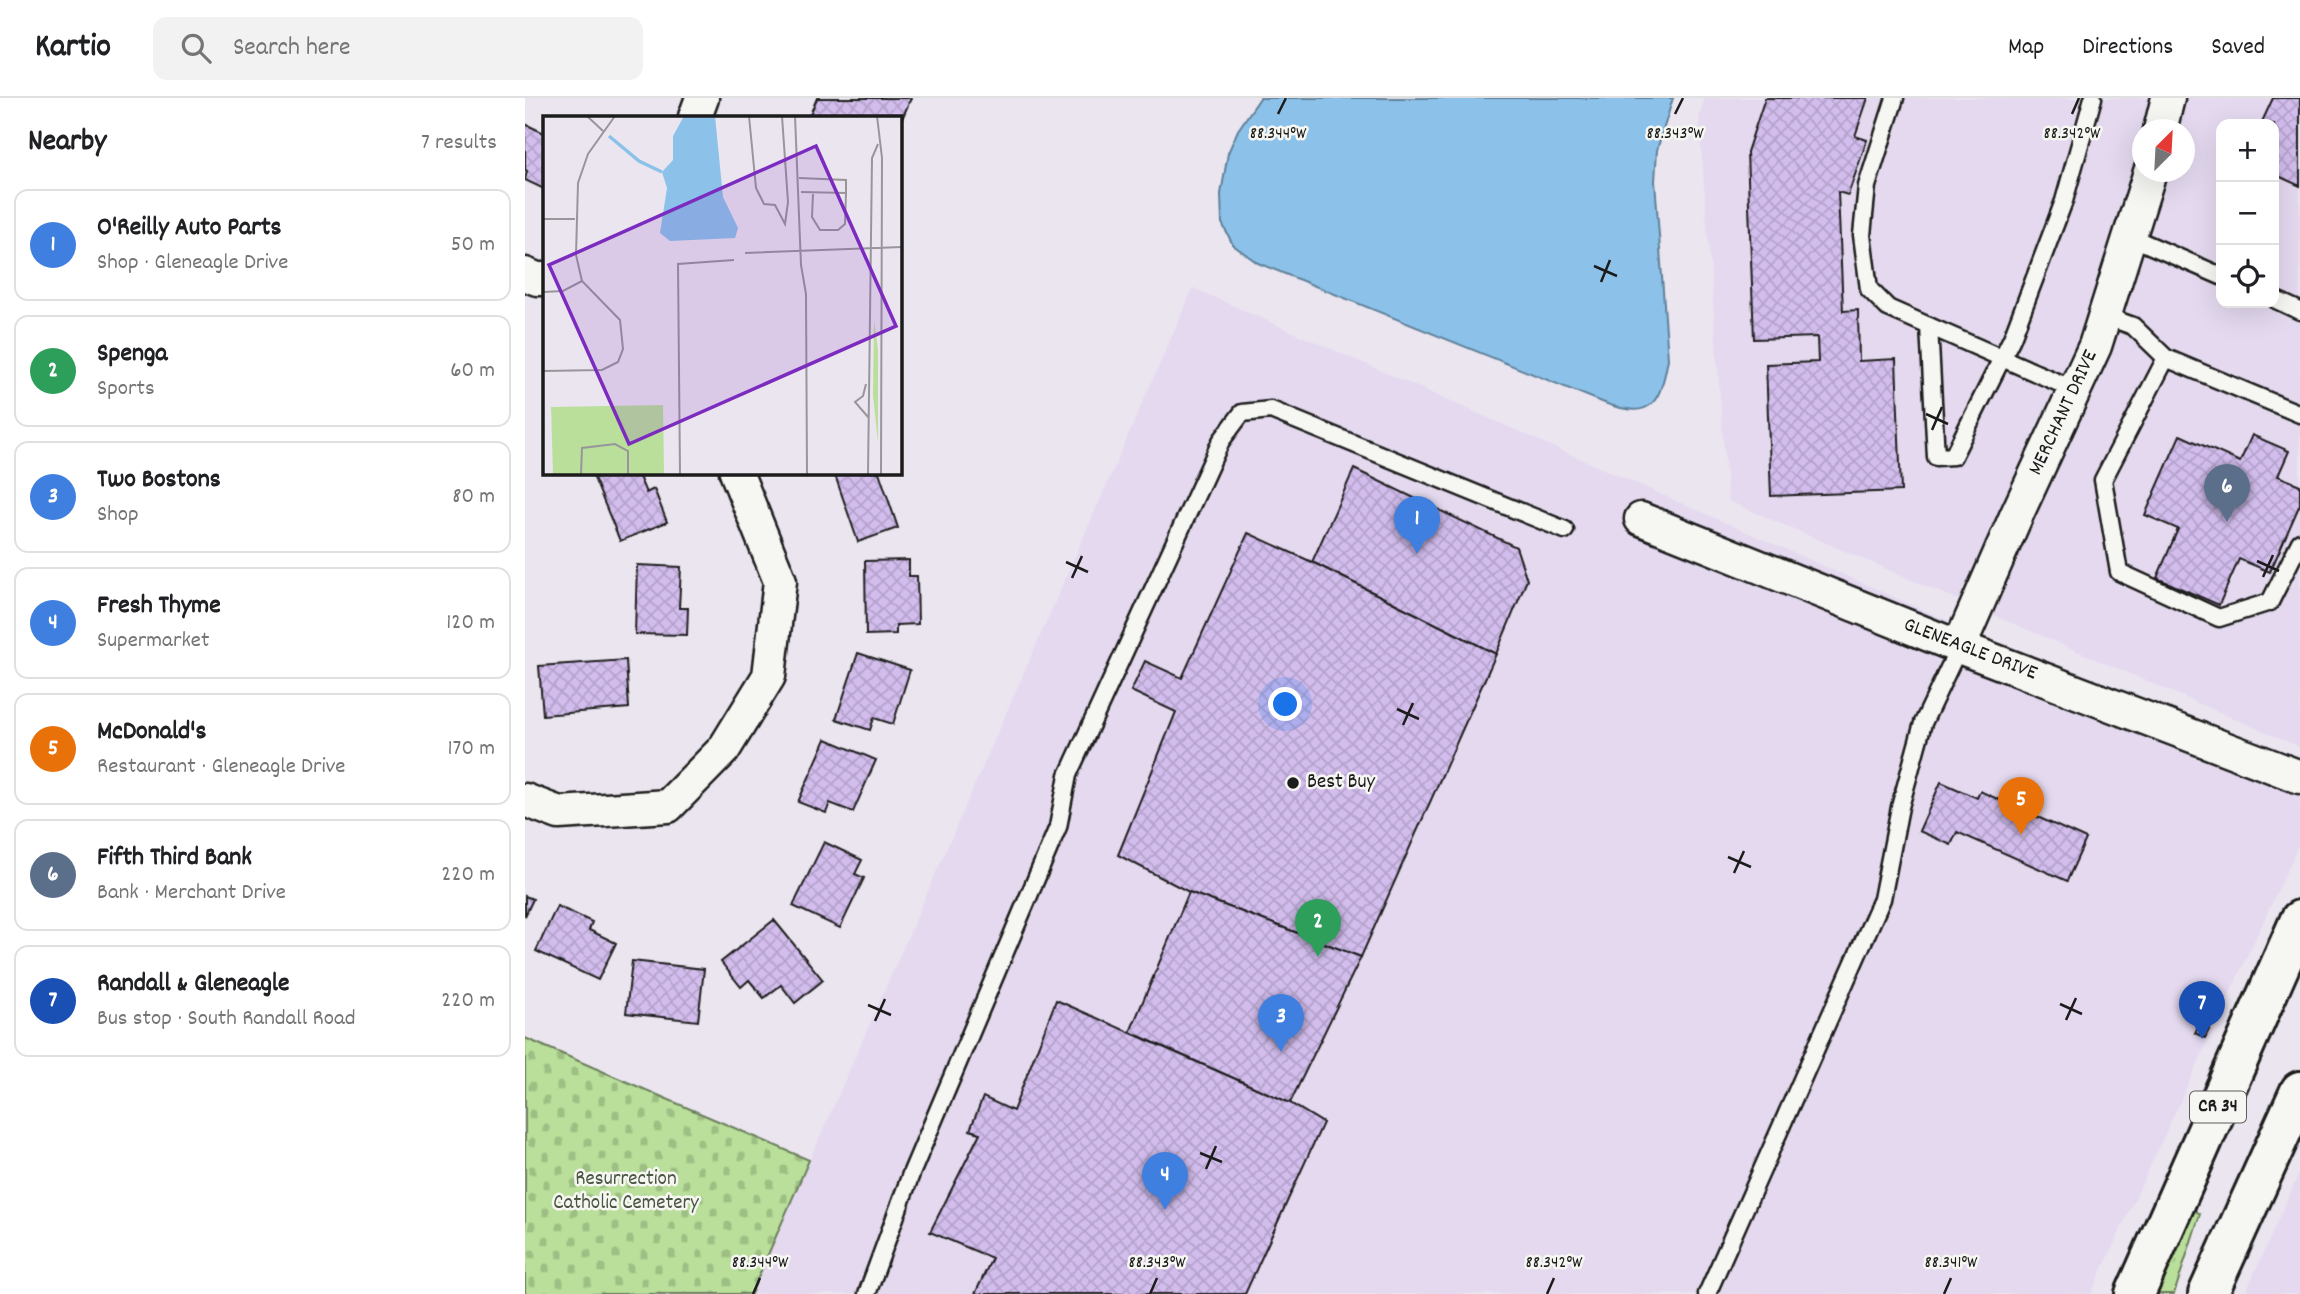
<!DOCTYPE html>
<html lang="en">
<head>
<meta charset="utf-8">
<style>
  body { margin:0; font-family:Dekko,sans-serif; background:#f2f2f2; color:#202124 }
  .controls { position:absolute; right:21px; top:21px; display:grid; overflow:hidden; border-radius:14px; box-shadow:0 7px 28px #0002 }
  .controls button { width:63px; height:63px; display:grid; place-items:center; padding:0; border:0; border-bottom:2px solid #e0e0e0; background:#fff; color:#202124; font:35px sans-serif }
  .compass { position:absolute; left:1607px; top:21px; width:63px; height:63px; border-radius:50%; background:#fff; box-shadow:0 7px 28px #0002; rotate:24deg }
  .you { position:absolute; left:761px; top:607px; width:24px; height:24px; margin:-18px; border:5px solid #fff; border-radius:50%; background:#1a73e8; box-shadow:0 0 0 10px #1a73e833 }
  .badge { display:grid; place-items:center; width:46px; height:46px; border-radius:50%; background:#1c1c1c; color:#fff; font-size:23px; font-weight:700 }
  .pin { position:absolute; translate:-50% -58px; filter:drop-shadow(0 2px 4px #0008) }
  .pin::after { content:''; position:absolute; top:37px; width:24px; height:21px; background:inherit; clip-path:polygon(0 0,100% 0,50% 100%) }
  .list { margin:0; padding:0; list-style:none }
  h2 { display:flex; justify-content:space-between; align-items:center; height:91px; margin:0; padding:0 28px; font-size:30px }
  h2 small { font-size:23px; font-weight:400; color:#757577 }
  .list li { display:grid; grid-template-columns:46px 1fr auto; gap:21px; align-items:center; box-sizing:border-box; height:112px; margin:0 14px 14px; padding:0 14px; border:2px solid #e0e0e0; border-radius:14px }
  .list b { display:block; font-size:26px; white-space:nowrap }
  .list p { margin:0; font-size:23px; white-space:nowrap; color:#757577 }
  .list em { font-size:23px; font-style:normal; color:#757577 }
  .icon { flex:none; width:38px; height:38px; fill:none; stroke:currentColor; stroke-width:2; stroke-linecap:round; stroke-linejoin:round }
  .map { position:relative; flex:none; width:1775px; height:1196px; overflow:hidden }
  header { display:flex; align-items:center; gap:42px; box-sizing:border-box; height:98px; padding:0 35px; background:#fff; border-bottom:2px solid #e0e0e0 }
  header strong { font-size:33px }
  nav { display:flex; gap:38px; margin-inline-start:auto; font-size:24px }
  .search { width:490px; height:63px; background:#f2f2f2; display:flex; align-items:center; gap:18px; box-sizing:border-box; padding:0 24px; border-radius:14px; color:#757577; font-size:26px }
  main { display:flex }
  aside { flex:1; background:#fff }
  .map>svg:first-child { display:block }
  .built { fill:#e4d9ef; fill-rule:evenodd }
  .grass { fill:url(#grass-tufts); stroke:#6a7e5b; stroke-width:2 }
  .cemetery { fill:url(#cemetery-stones); stroke:#6a7e5b; stroke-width:2 }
  .water { fill:#8cc2ea; stroke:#5f8098; stroke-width:2 }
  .building { fill:url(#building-cross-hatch); stroke:#1c1c1c; stroke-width:2 }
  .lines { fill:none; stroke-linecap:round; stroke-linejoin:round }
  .lane-casing { stroke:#1c1c1c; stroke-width:21 }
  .street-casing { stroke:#1c1c1c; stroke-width:37 }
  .primary-casing { stroke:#1c1c1c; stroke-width:44 }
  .lane { stroke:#f6f6f2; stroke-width:16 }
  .street { stroke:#f6f6f2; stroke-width:32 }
  .primary { stroke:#f6f6f2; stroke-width:38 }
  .ticks { fill:none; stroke:#1c1c1c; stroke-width:2.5 }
  .poi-dot { fill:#1c1c1c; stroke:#f6f6f2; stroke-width:2.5 }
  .labels { text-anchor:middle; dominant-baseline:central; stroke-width:5; stroke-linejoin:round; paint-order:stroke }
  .shield { fill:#f6f6f2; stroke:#5d5d5c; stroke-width:2 }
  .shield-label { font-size:19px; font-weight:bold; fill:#1c1c1c }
  .street-label { font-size:21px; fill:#1c1c1c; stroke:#f6f6f2 }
  .poi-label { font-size:21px; fill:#1c1c1c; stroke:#f6f6f2; text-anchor:start }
  .park-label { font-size:21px; fill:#4b5642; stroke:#f6f6f2 }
  .inset-river { fill:none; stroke:#8cc2ea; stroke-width:3.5 }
  .inset-road { fill:none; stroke:#98959b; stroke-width:2 }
  .view { fill:#7b2cbf; fill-opacity:0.15; stroke:#7b2cbf; stroke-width:3.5 }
  .inset-edge { fill:none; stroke:#1c1c1c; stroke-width:3.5 }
  .ticks-label { font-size:18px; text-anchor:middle; fill:#1c1c1c; stroke:#f6f6f2; stroke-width:5; stroke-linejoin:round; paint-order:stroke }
</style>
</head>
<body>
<header>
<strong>Kartio</strong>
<div class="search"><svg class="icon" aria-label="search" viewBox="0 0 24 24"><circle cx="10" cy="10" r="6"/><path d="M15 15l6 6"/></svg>Search here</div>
<nav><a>Map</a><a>Directions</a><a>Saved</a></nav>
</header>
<main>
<aside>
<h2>Nearby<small>7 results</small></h2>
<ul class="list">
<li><span class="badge" style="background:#3f7fe0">1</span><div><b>O'Reilly Auto Parts</b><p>Shop · Gleneagle Drive</p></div><em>50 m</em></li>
<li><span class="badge" style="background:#2e9e5b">2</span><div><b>Spenga</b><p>Sports</p></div><em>60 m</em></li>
<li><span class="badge" style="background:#3f7fe0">3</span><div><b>Two Bostons</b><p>Shop</p></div><em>80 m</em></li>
<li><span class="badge" style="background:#3f7fe0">4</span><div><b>Fresh Thyme</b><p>Supermarket</p></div><em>120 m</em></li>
<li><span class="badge" style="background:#e8710a">5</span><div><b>McDonald's</b><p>Restaurant · Gleneagle Drive</p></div><em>170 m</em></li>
<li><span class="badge" style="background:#5c6f8a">6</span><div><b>Fifth Third Bank</b><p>Bank · Merchant Drive</p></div><em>220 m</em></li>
<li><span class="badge" style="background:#1a4fb4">7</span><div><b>Randall &amp; Gleneagle</b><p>Bus stop · South Randall Road</p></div><em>220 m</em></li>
</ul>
</aside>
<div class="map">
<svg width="1775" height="1196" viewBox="0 0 1775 1196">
  <defs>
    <pattern id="grass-tufts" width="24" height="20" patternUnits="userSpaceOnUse" patternTransform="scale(1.75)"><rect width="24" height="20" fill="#b9df9a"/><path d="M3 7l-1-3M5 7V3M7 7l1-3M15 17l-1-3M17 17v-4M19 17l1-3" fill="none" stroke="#9ebf84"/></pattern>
    <pattern id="cemetery-stones" width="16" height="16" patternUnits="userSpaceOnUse" patternTransform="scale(1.75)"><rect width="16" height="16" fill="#b9df9a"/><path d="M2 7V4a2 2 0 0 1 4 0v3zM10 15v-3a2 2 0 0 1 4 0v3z" fill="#9ebf84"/></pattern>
    <pattern id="building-cross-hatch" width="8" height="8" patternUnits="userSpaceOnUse" patternTransform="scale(1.75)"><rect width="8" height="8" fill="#d2bded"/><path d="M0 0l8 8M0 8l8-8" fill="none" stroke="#b4a2cb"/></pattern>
  </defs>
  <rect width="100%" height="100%" fill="#ebe5f0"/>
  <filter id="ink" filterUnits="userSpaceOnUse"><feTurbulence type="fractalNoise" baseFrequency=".0143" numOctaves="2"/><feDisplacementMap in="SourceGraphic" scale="14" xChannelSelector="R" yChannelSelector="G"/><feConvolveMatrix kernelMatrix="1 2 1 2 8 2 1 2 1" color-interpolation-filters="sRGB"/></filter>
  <g filter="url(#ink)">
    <g class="built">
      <path d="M 1180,0 L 1775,0 L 1775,649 L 1203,403 L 1174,20 ZM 1696,26 L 1749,26 L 1749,205 L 1696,205 ZM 1618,32 L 1660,32 L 1660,74 L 1618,74 Z"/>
      <path d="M 668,190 L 1775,678 L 1775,744 L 1566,1196 L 226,1196 Z"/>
      <path d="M 1775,1073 L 1775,1196 L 1720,1196 Z"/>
    </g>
    <path class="grass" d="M 1668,1111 L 1675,1116 L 1649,1196 L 1630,1196 Z"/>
    <path class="cemetery" d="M 0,940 L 284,1062 L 226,1196 L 0,1196 Z"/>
    <path class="water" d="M 735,0 L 1148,0 L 1132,52 L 1130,83 L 1143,261 C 1135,304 1128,322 1082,306 L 733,165 L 708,147 L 697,125 L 696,96 L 703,55 L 713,32 Z"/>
    <g class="building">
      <path d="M 292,0 L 386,0 L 374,28 L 374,19 L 284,19 Z"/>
      <path d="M 1240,0 L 1343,0 L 1330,38 L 1342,42 L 1323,97 L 1313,94 L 1318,213 L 1333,212 L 1334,263 L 1371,261 L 1376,393 L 1246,398 L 1241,266 L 1293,264 L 1292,239 L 1229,241 L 1222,54 Z"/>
      <path d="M 1748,0 L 1775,0 L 1775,88 L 1749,76 L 1749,26 L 1736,26 Z"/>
      <path d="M 0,26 L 19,35 L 19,91 L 0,82 L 2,73 L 0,72 Z"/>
      <path d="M 1655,337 L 1715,364 L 1727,337 L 1764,353 L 1753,378 L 1775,387 L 1775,406 L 1745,474 L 1714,461 L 1694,507 L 1632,480 L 1653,431 L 1620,417 Z"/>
      <path d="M 829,371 L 991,449 L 1002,482 L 971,556 L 787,464 Z"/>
      <path d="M 82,374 L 112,374 L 121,395 L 129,391 L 142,424 L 95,443 L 69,380 Z"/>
      <path d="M 317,374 L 354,374 L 373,430 L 333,444 L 310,377 Z"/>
      <path d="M 723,435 L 787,464 L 971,556 L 836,859 L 664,794 L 593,757 L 651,614 L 606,593 L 620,563 L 657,580 Z"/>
      <path d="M 384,462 L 384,478 L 392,478 L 393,526 L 371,527 L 371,536 L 341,537 L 340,463 Z"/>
      <path d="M 112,467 L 156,469 L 154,510 L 163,510 L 162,537 L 110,536 Z"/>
      <path d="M 333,555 L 385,572 L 368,626 L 349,620 L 345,632 L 311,621 Z"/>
      <path d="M 101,562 L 104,610 L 18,617 L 14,568 Z"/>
      <path d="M 301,641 L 351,662 L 328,714 L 305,705 L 301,715 L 273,704 Z"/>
      <path d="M 1416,684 L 1452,700 L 1455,693 L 1561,741 L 1542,783 L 1432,734 L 1426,747 L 1394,733 Z"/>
      <path d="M 299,744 L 337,762 L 330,776 L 339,780 L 315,830 L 268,808 Z"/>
      <path d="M 664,794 L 836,859 L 765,1005 L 605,934 Z"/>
      <path d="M 0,798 L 8,801 L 0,818 Z"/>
      <path d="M 32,808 L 67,824 L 64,832 L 91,845 L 73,882 L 11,853 Z"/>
      <path d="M 249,822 L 298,882 L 270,905 L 256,887 L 239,900 L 224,882 L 216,889 L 196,864 Z"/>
      <path d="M 107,863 L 179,871 L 173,923 L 101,915 Z"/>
      <path d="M 531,902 L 765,1005 L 798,1025 L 720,1196 L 450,1196 L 467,1160 L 405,1134 L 455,1035 L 445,1032 L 458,999 L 488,1013 Z"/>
      <path d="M 1678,918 L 1688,923 L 1680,940 L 1670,935 Z"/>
    </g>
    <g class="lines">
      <defs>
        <g id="lane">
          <path d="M 1370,0 L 1342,88 L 1337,137 L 1344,191 L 1363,210 L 1404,228 L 1411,359 L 1428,358 L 1487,240 L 1539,103 L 1568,0"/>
          <path d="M 1606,139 L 1696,178"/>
          <path d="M 1749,201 L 1775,213"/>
          <path d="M 1580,218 L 1608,228 L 1641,260 L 1775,316"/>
          <path d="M 1404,228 L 1550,292"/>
          <path d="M 1641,260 L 1578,382 L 1594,474 L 1694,520 L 1745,504 L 1775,444"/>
          <path d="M 342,1196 L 386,1076 L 533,729 L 543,677 L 696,343 L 717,315 L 746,312 L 1040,432"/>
          <path d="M 1182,1196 L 1357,801 L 1375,709 L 1398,625 L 1434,549"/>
        </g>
        <g id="street">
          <path d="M 170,19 L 177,0"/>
          <path d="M 1635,32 L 1643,0"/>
          <path d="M 0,176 L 12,181 L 19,181"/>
          <path d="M 1116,421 L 1434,549 L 1775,679"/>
          <path d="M 1434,549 L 1492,416 L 1570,248 L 1625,74"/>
          <path d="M 0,702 L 34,715 L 143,708 L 199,651 L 244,578 L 255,483 L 211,374"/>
        </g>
        <g id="primary">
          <path d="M 1610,1196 L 1775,822"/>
          <path d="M 1683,1196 L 1775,993"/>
        </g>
      </defs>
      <use href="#lane" class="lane-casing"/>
      <use href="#street" class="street-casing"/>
      <use href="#primary" class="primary-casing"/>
      <use href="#lane" class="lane"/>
      <use href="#street" class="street"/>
      <use href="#primary" class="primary"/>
    </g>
  </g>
  <path class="ticks" d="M 753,16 L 761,0M 1150,16 L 1158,0M 1547,16 L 1554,0M 1069,168 L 1092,178M 1076,184 L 1085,162M 1401,316 L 1423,326M 1407,332 L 1417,309M 1732,463 L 1754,473M 541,464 L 563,474M 1738,479 L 1748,457M 547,480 L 557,458M 872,611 L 894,621M 878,627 L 888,605M 1203,759 L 1226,769M 1209,775 L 1219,753M 1535,906 L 1557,916M 343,907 L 366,917M 1541,922 L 1551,900M 350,923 L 360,901M 675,1055 L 697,1064M 681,1071 L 691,1048M 228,1196 L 235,1180M 625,1196 L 632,1180M 1022,1196 L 1029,1180M 1419,1196 L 1426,1180"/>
  <circle class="poi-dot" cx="768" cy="685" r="7"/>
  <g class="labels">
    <rect class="shield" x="1665" y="993.5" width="56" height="31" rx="5"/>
    <g class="shield-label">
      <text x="1693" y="1009">CR 34</text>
    </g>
    <g class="street-label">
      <text transform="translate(1539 315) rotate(-65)">MERCHANT DRIVE</text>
      <text transform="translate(1445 552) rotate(21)">GLENEAGLE DRIVE</text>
    </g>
    <g class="poi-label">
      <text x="782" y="685">Best Buy</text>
    </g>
    <g class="park-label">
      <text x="101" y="1082">Resurrection<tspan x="101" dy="24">Catholic Cemetery</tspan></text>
    </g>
  </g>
  <g transform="translate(18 18)">
    <rect width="359" height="359" fill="#ebe5f0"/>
    <path d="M 331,204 L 335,234 L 335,327 L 330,279 Z" fill="#b9df9a"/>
    <path d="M 120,289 L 121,358 L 10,358 L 8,291 Z" fill="#b9df9a"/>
    <path d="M 141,0 L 172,0 L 180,81 L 195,112 L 192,122 L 127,125 L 117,117 L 124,72 L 119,56 L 130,44 L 130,20 Z" fill="#8cc2ea"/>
    <path class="inset-river" d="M 66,20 L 96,45 L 119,56"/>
    <path class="inset-road" d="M 44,0 L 60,15M 206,0 L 213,72 L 221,88 L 232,89 L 242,108 L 245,86 L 239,0M 252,0 L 258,149 L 263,178 L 264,358M 334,0 L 339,42 L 338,358M 256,62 L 303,64 L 303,77 L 258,76M 270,78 L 269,101 L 277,114 L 295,114 L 302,108 L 303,77M 0,103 L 32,103M 202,137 L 359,131M 0,176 L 20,175 L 39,165M 0,255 L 59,254 L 75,246 L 80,233 L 77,204 L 39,165 L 33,139 L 35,67 L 45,38 L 72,0M 323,268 L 320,280 L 312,286 L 325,301M 38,358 L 39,332 L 72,328 L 85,335 L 85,358M 137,358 L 135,148 L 191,144M 325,358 L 329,42 L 335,28"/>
    <path class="view" d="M 273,30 L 353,210 L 86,328 L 6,149 Z"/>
    <rect width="359" height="359" class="inset-edge"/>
  </g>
  <g class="ticks-label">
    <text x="753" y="40">88.344°W</text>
    <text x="1150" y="40">88.343°W</text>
    <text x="1547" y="40">88.342°W</text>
    <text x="235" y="1169">88.344°W</text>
    <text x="632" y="1169">88.343°W</text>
    <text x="1029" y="1169">88.342°W</text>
    <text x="1426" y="1169">88.341°W</text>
  </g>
</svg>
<div class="controls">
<button>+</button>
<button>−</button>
<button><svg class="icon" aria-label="locate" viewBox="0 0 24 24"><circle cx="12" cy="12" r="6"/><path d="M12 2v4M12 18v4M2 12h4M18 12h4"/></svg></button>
</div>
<svg class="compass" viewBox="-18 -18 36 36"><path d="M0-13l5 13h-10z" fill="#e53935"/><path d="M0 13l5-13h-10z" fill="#757577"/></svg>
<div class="you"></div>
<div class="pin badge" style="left:892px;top:456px;background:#3f7fe0">1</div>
<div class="pin badge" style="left:793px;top:859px;background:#2e9e5b">2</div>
<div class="pin badge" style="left:756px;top:954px;background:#3f7fe0">3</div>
<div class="pin badge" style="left:640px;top:1112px;background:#3f7fe0">4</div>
<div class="pin badge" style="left:1496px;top:737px;background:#e8710a">5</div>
<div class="pin badge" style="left:1702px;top:424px;background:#5c6f8a">6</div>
<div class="pin badge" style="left:1677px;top:941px;background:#1a4fb4">7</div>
</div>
</main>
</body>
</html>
